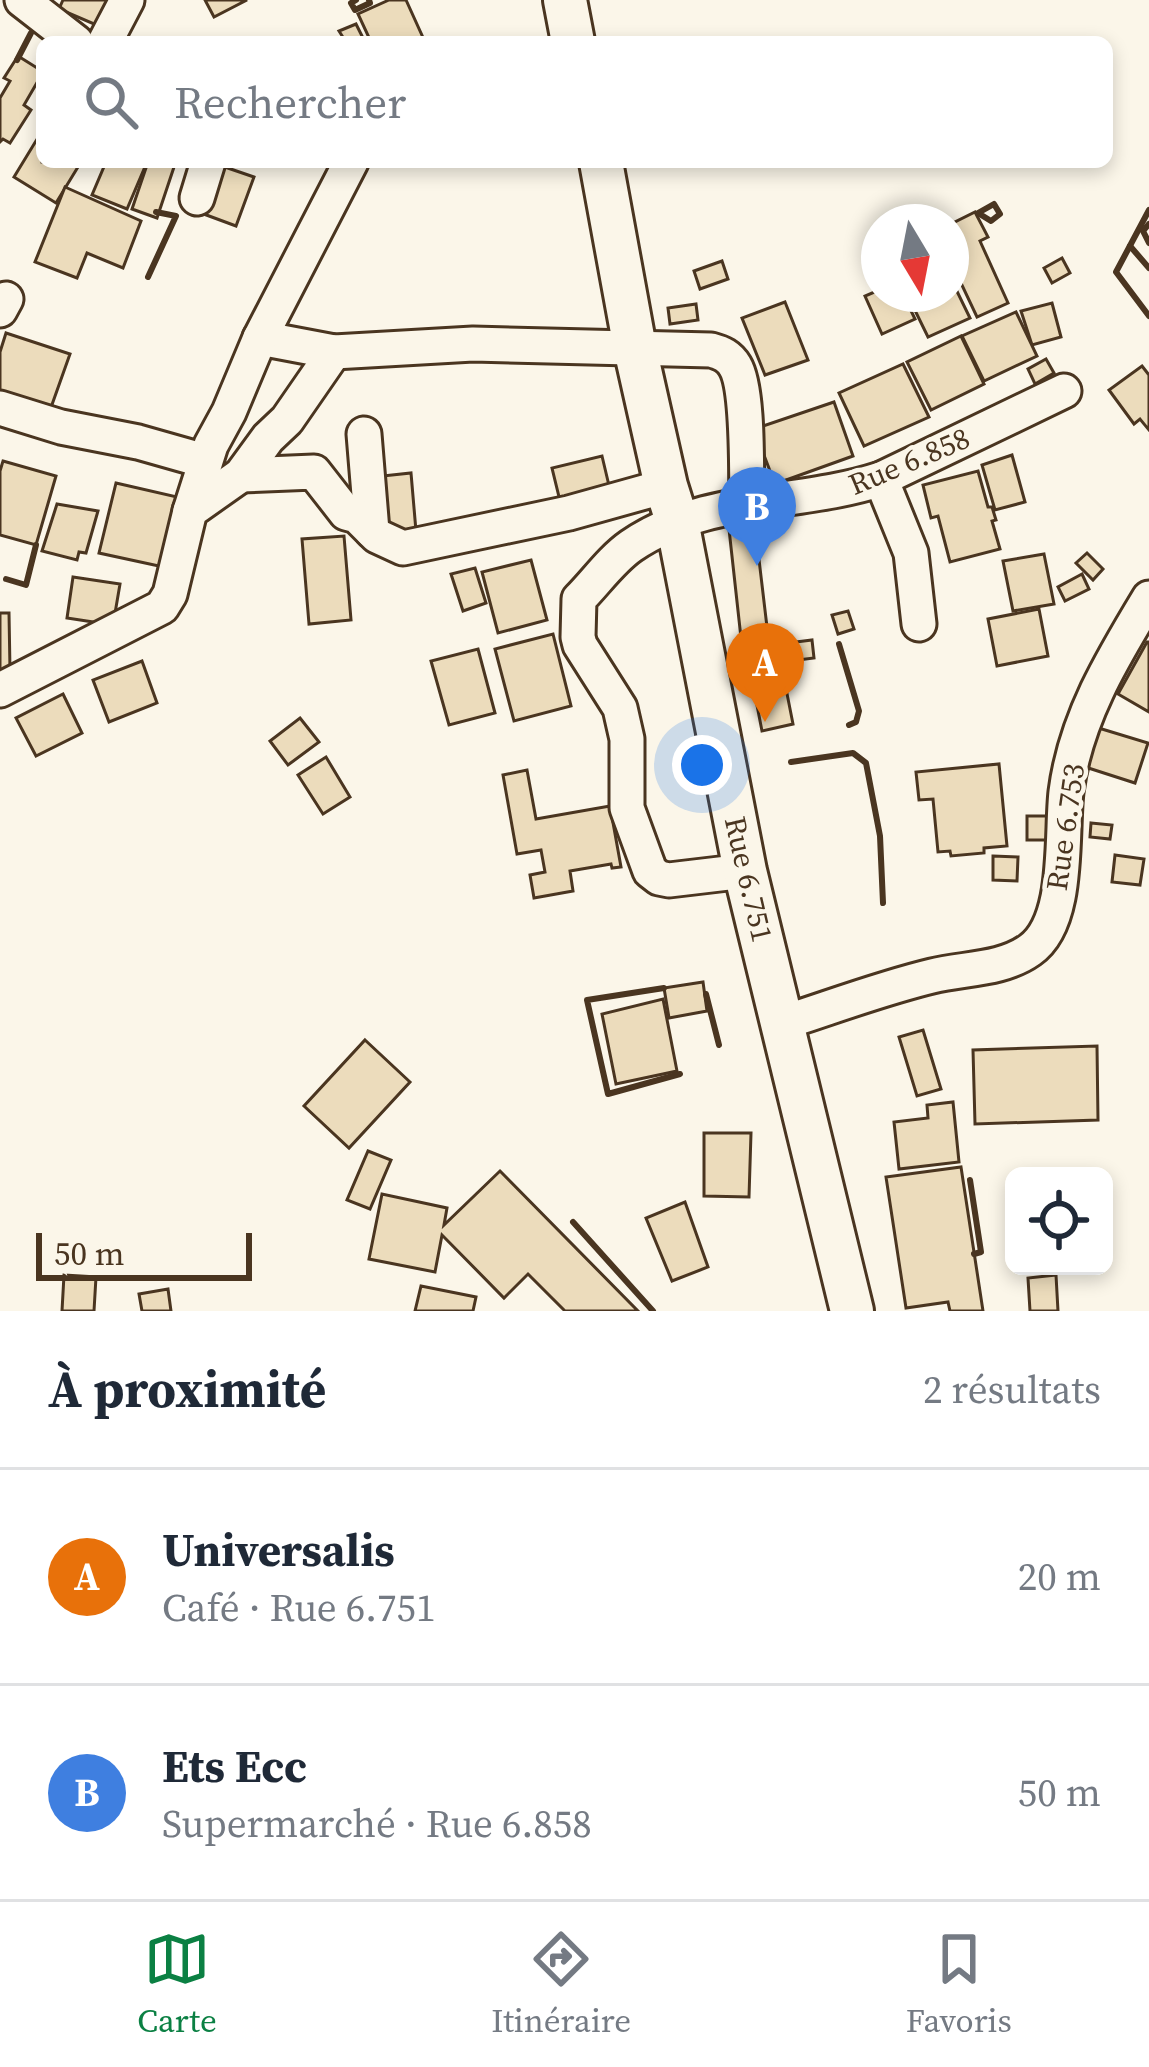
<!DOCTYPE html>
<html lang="fr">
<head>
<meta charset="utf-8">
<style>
  body { margin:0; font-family:"Source Serif 4",serif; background:#f6f6f7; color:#1f2937 }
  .controls { position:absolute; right:36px; bottom:36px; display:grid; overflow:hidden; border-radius:18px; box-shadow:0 6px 18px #0003 }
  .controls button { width:108px; height:108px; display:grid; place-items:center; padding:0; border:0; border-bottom:3px solid #e0e1e3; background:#fff; color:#1f2937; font:60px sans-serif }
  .compass { position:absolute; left:861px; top:204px; width:108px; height:108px; border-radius:50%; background:#fff; box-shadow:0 6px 18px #0003; rotate:170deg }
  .scale { position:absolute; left:36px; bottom:30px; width:216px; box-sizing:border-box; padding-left:12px; border:6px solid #4a3520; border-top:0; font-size:33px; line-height:42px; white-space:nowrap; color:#4a3520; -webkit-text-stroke:9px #fbf6e9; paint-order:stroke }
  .you { position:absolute; left:702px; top:765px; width:42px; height:42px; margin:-30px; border:9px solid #fff; border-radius:50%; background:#1a73e8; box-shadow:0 0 0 18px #1a73e833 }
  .badge { display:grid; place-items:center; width:78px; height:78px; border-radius:50%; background:#0b8043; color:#fff; font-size:39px; font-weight:700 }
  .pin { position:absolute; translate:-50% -99px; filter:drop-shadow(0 3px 6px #0008) }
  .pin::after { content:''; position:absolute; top:63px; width:42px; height:36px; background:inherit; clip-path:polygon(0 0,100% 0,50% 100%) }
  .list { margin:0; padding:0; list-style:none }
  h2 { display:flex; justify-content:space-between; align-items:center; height:156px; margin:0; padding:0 48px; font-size:51px }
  h2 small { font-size:39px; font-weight:400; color:#747a83 }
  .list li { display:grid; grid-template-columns:78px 1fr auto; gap:36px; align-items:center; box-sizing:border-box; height:216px; padding:0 48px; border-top:3px solid #e0e1e3 }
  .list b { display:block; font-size:45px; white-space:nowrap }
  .list p { margin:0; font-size:39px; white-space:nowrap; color:#747a83 }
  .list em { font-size:39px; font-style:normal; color:#747a83 }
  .icon { flex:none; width:66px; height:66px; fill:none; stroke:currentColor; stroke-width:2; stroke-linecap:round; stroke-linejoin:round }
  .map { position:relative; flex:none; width:1149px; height:1311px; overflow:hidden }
  .search { position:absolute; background:#fff; box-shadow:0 6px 18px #0003; left:36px; right:36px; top:36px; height:132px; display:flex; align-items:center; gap:30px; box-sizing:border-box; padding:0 42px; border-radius:18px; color:#747a83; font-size:45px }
  .sheet { height:588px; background:#fff }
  nav { display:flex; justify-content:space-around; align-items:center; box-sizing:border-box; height:168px; border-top:3px solid #e0e1e3; background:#fff; font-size:33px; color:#747a83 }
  nav a { display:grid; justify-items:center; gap:6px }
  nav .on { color:#0b8043 }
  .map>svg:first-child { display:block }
  .building { fill:#ecdcbc; stroke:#4a3520; stroke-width:3 }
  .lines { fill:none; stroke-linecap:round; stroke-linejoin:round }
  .minor-casing { stroke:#4a3520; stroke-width:39 }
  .major-casing { stroke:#4a3520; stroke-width:48 }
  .minor { stroke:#fbf6e9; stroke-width:33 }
  .major { stroke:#fbf6e9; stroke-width:42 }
  .wall { stroke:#4a3520; stroke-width:6 }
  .labels { text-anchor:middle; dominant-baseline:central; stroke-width:9; stroke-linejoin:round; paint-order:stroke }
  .street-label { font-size:30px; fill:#4a3520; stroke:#fbf6e9 }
</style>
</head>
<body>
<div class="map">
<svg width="1149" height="1311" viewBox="0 0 1149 1311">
  <rect width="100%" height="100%" fill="#fbf6e9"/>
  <g class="building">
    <path d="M 63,0 L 120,0 L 108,30 L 59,9 Z"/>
    <path d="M 205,0 L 247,0 L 214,17 Z"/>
    <path d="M 389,0 L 406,0 L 425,42 L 371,42 L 358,14 Z"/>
    <path d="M 356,24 L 365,42 L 346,42 L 339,31 Z"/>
    <path d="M 18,56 L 42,71 L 42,74 L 24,105 L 31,110 L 10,143 L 3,139 L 0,142 L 0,98 L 10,81 L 4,78 Z"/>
    <path d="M 42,131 L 42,162 L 81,162 L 56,203 L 14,177 Z"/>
    <path d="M 106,162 L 147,162 L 127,209 L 92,195 Z"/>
    <path d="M 148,162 L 175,164 L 157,218 L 132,209 Z"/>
    <path d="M 219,165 L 254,177 L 236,226 L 201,213 Z"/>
    <path d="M 65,187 L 141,221 L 123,268 L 87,253 L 77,278 L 35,262 Z"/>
    <path d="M 975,212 L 988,237 L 980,241 L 1008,303 L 977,317 L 951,262 L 951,224 Z"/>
    <path d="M 1062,258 L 1070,273 L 1052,283 L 1044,268 Z"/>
    <path d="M 722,261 L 728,279 L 700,289 L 694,271 Z"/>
    <path d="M 951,279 L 970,318 L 928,337 L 907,294 L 951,294 Z"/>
    <path d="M 879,290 L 879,294 L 903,294 L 915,319 L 882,334 L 865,296 Z"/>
    <path d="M 785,302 L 808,360 L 765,375 L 742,318 Z"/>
    <path d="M 1052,303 L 1061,337 L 1032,345 L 1021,311 Z"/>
    <path d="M 696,304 L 698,320 L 670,324 L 668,308 Z"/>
    <path d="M 1016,312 L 1037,356 L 984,381 L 962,336 Z"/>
    <path d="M 6,333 L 70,354 L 49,413 L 0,397 L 0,352 Z"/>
    <path d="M 961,336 L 984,384 L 931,410 L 907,362 Z"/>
    <path d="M 1046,359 L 1054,373 L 1035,384 L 1028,369 Z"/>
    <path d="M 903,364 L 929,417 L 864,446 L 839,393 Z"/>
    <path d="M 1142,366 L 1149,375 L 1149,430 L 1140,419 L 1134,424 L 1109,390 Z"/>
    <path d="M 834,402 L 853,456 L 775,484 L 754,429 Z"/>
    <path d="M 1012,455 L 1025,502 L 995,510 L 982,465 Z"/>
    <path d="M 602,456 L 611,494 L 561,505 L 552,468 Z"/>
    <path d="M 3,461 L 56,476 L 36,545 L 0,535 L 0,471 Z"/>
    <path d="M 978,471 L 988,507 L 992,507 L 996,520 L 992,521 L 1000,549 L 950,562 L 938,516 L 931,518 L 923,485 Z"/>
    <path d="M 411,473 L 416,531 L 379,534 L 373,477 Z"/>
    <path d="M 116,483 L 186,499 L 168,568 L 99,553 Z"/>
    <path d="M 57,504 L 98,511 L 86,553 L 79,552 L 77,560 L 42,551 Z"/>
    <path d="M 754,517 L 769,644 L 742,647 L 728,520 Z"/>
    <path d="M 344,536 L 351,620 L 309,624 L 302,539 Z"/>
    <path d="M 1087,553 L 1103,569 L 1093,580 L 1076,563 Z"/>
    <path d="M 1044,554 L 1054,604 L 1013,611 L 1003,561 Z"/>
    <path d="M 531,560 L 547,620 L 498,633 L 482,572 Z"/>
    <path d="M 475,568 L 486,603 L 463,611 L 451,574 Z"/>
    <path d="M 1082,574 L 1089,589 L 1065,601 L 1058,587 Z"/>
    <path d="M 73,577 L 120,584 L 113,625 L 67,618 Z"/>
    <path d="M 1039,609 L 1048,656 L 997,666 L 988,619 Z"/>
    <path d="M 848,611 L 854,629 L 838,634 L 832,615 Z"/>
    <path d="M 0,613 L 9,613 L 10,670 L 0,670 Z"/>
    <path d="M 553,634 L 571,706 L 514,721 L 495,649 Z"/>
    <path d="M 812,640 L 814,658 L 782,662 L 780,644 Z"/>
    <path d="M 1147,642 L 1149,642 L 1149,712 L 1118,694 Z"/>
    <path d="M 778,648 L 793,724 L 762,731 L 747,654 Z"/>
    <path d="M 478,649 L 495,713 L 449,725 L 431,661 Z"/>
    <path d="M 142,661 L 157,703 L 109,722 L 93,680 Z"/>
    <path d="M 63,694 L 82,733 L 36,756 L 16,718 Z"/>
    <path d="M 300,718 L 319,742 L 288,765 L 270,741 Z"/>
    <path d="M 1092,726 L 1148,743 L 1135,783 L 1079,765 Z"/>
    <path d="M 326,757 L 350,797 L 323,814 L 298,775 Z"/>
    <path d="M 999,764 L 1007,846 L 984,848 L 984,853 L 951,856 L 950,851 L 938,852 L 933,799 L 919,800 L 916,772 Z"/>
    <path d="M 527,770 L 536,819 L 610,806 L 621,867 L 612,868 L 611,864 L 570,871 L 573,891 L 534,898 L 530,875 L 545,872 L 541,850 L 517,854 L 503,775 Z"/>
    <path d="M 1027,816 L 1052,816 L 1051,840 L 1027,840 Z"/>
    <path d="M 1091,823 L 1112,825 L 1110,839 L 1090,837 Z"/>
    <path d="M 1115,855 L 1144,859 L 1140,885 L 1112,882 Z"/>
    <path d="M 993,856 L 1018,857 L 1017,881 L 993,880 Z"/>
    <path d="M 703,982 L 707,1011 L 669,1018 L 664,988 Z"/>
    <path d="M 663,999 L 677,1071 L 616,1084 L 602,1014 Z"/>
    <path d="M 923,1030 L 941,1089 L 917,1096 L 899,1037 Z"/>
    <path d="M 365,1040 L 410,1082 L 349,1148 L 304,1106 Z"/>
    <path d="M 1097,1046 L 1098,1120 L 975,1124 L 973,1050 Z"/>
    <path d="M 953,1102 L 959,1162 L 899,1169 L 894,1122 L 928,1118 L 927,1105 Z"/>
    <path d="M 704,1133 L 751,1133 L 749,1197 L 704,1196 Z"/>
    <path d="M 368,1151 L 391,1160 L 370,1209 L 347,1200 Z"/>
    <path d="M 961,1167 L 983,1311 L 950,1311 L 948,1302 L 906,1308 L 886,1177 Z"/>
    <path d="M 500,1171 L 638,1311 L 565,1311 L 528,1274 L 504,1298 L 442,1235 L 435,1272 L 369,1259 L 382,1194 L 447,1208 L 444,1225 Z"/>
    <path d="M 685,1202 L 708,1267 L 672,1281 L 646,1218 Z"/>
    <path d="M 64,1275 L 96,1277 L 94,1311 L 62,1311 Z"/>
    <path d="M 1056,1275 L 1058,1311 L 1030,1311 L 1028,1278 Z"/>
    <path d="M 421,1286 L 476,1297 L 473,1311 L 415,1311 Z"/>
    <path d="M 168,1289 L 171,1311 L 142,1311 L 139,1294 Z"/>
  </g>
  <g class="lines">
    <defs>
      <g id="minor">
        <path d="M 22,0 L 76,42"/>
        <path d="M 105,42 L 127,0"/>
        <path d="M 197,198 L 208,162"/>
        <path d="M 0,310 L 6,299"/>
        <path d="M 260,338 L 334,352 L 473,344 L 711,350 C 722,353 729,356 735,366 C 749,389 746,473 747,504"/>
        <path d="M 0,408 L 61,427 L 138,442 L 205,461"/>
        <path d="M 364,434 L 372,531"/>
        <path d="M 241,475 L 314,472 L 346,513 L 357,516 L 377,536 L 403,548 L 569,513 L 666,486"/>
        <path d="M 881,479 L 911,553 L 919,624"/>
        <path d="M 190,511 L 211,445 L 229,412 L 260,338 L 351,162"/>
        <path d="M 0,690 L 162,607 L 170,594 L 190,511 L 241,475 L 268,438 L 287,420 L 334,352"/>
        <path d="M 745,871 L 669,880 L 659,878 L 650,871 L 627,808 L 627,739 L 620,708 L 580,645 L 578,637 L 579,599 C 596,582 611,560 631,546 C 705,495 799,506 881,479 L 1064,391"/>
        <path d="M 782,1023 C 832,1007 882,988 932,976 C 965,968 1002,970 1030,950 C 1070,922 1061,835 1066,792 C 1075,720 1112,659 1149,598"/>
      </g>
      <g id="major">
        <path d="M 565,0 L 573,42"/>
        <path d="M 601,162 L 635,348 L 666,486 L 677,521 L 745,871 L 852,1311"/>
      </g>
    </defs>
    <use href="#minor" class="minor-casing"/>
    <use href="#major" class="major-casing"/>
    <use href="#minor" class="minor"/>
    <use href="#major" class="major"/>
    <g class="wall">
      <path d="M 356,0 L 351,3 L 355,10 L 370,3 L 369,0"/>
      <path d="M 17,60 L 31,33"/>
      <path d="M 994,204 L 1000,214 L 991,221 L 978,213 Z"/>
      <path d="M 1149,210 L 1116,272 L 1149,316"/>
      <path d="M 1149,224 L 1143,231 L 1149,243"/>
      <path d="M 1130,246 L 1149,268"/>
      <path d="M 148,277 L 176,216 L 156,212"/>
      <path d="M 6,579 L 26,585 L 36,545"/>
      <path d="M 839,644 L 859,711 L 856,722 L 849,725"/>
      <path d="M 791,762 L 853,753 L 866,763 L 880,836 L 883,903"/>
      <path d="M 664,988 L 587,1000 L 608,1094 L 680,1074"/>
      <path d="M 706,994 L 719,1045"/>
      <path d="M 970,1180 L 981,1252 L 974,1254"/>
      <path d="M 573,1222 L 653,1311"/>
    </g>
  </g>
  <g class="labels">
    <g class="street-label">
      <text transform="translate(909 461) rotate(-23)">Rue 6.858</text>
      <text transform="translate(1065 827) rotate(-82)">Rue 6.753</text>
      <text transform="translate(749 879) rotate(77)">Rue 6.751</text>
    </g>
  </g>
</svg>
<div class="controls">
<button><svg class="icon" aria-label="locate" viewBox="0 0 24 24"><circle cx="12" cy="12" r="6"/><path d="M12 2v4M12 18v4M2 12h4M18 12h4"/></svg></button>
</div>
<svg class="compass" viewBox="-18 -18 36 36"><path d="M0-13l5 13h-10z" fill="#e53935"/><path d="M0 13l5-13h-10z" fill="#747a83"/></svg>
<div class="scale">50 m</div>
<div class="you"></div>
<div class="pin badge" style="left:765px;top:722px;background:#e8710a">A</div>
<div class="pin badge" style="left:757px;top:566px;background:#3f7fe0">B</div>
<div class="search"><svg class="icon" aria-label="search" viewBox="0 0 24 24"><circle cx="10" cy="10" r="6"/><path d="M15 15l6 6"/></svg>Rechercher</div>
</div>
<section class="sheet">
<h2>À proximité<small>2 résultats</small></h2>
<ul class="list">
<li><span class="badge" style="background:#e8710a">A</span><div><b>Universalis</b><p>Café · Rue 6.751</p></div><em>20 m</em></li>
<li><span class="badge" style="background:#3f7fe0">B</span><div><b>Ets Ecc</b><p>Supermarché · Rue 6.858</p></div><em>50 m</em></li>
</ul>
</section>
<nav>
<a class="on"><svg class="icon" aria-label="map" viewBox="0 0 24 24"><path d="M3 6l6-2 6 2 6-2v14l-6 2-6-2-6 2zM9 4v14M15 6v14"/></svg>Carte</a>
<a><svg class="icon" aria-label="directions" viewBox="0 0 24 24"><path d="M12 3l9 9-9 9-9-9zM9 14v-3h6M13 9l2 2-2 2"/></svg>Itinéraire</a>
<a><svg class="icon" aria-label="saved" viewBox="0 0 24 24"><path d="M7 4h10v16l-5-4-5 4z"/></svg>Favoris</a>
</nav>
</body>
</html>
